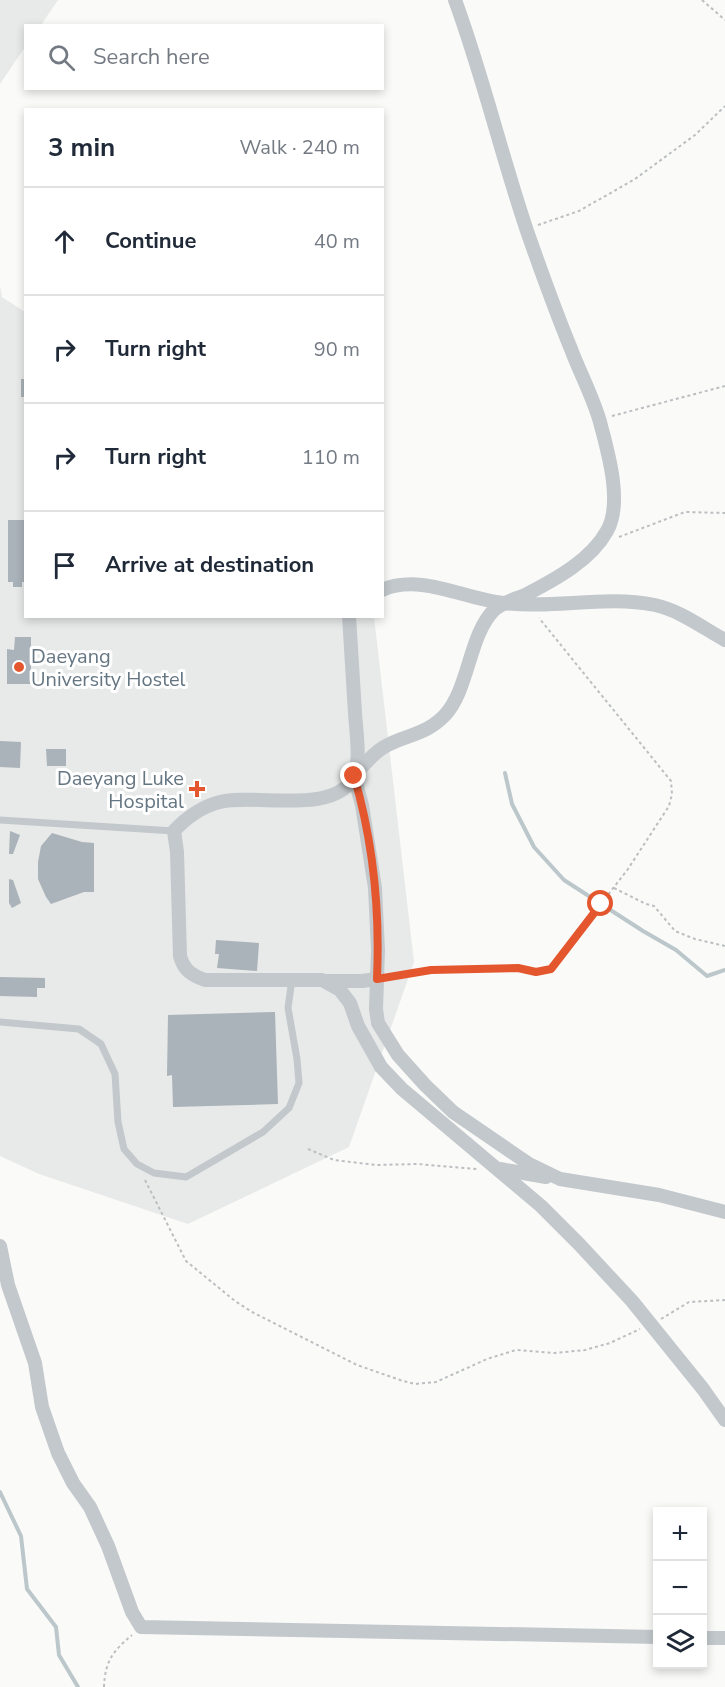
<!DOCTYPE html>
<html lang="en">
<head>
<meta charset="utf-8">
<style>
  body { margin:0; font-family:"Nunito Sans",sans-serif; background:#f6f6f7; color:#1f2937 }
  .controls { position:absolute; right:18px; bottom:18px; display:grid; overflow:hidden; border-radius:0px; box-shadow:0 3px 9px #0003 }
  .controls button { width:54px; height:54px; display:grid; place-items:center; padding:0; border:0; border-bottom:2px solid #e0e1e3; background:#fff; color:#1f2937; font:30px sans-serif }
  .stop { position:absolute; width:18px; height:18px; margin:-14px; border:4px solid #e4572e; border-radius:50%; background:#fff }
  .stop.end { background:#e4572e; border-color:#fff; box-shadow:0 2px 6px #0008 }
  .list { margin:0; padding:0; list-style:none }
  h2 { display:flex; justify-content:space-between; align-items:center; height:78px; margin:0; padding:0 24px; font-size:26px }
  h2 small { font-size:20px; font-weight:400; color:#747a83 }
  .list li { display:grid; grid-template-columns:39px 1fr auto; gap:18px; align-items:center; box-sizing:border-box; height:108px; padding:0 24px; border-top:2px solid #e0e1e3 }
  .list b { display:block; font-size:22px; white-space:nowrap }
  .list em { font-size:20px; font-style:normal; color:#747a83 }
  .icon { flex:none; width:33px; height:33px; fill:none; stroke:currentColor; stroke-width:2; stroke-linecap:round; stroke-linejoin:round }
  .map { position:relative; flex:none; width:725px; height:1687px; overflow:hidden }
  .search { position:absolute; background:#fff; box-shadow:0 3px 9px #0003; left:24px; top:24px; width:360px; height:66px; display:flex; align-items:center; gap:15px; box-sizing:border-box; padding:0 21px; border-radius:0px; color:#747a83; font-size:22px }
  .panel { position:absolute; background:#fff; box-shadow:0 3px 9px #0003; left:24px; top:108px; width:360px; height:510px; border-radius:0px }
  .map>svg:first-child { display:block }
  .built { fill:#e8e9e9 }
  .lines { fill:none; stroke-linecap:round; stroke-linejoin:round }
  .stream { stroke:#bbc7cb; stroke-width:4 }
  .building { fill:#aab3b9 }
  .path { stroke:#bbbfc2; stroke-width:2; stroke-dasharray:3 3; stroke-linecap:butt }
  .service { stroke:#c3c8cc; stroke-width:7 }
  .minor { stroke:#c3c8cc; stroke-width:14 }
  .route { stroke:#e4572e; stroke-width:8 }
  .poi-dot { fill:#e4572e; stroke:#fff; stroke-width:2 }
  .labels { text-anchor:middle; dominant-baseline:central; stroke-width:6; stroke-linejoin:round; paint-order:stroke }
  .poi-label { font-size:20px; fill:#657683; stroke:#fff; text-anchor:start }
</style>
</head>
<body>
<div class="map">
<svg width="725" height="1687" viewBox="0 0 725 1687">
  <rect width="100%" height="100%" fill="#fafaf8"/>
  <g class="built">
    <path d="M 0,0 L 58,0 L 41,25 L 26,26 L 25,47 L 0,84 Z"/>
    <path d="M 0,286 L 2,297 L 25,312 L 26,616 L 374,617 L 414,962 L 349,1147 L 188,1224 L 39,1174 L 0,1156 Z"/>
  </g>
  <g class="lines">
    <g class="stream">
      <path d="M 505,773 L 512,804 L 534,847 L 564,880 L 643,931 L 676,950 L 707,976 L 725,970"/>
      <path d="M 0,1492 L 21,1536 L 27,1589 L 56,1627 L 59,1655 L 78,1687"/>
    </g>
  </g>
  <g class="building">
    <rect x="21" y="379" width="5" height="18"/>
    <path d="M 8,520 L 26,520 L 26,582 L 22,582 L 22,587 L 13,587 L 13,582 L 8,582 Z"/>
    <path d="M 15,637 L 31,637 L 31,684 L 7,684 L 7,649 L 14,650 Z"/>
    <path d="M 0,741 L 21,742 L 20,768 L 0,767 Z"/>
    <path d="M 46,749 L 66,749 L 66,766 L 47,766 Z"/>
    <path d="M 10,831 L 20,835 L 13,854 L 9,854 Z"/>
    <path d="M 52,833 L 82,842 L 94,843 L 94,892 L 84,892 L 51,904 L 46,897 L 38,879 L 38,862 L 41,846 Z"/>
    <path d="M 9,879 L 13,880 L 21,903 L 12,908 L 9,903 Z"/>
    <path d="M 216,940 L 259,943 L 257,971 L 217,968 L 219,954 L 215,954 Z"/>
    <path d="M 0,977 L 45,978 L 45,988 L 37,988 L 37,997 L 0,996 Z"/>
    <path d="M 275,1012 L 278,1104 L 173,1107 L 172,1075 L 167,1076 L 168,1015 Z"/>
  </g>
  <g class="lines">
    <g class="path">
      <path d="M 702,0 L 725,20"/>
      <path d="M 538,225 L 579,211 L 635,179 L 695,135 L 725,106"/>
      <path d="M 612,416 L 725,386"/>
      <path d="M 619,537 L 685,512 L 725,513"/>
      <path d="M 614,888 L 646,904 L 654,906 L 675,931 L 695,939 L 725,946"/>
      <path d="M 388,977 L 431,970 L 476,968 L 518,968 L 535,972 L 551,968 L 628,869 L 669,806 L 672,794 L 671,781 L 539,618"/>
      <path d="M 308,1149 L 334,1160 L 376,1165 L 418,1164 L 477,1169"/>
      <path d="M 145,1180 L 186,1261 L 235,1301 L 252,1312 L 357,1365 L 403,1381 L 415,1384 L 436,1382 L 487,1359 L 516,1350 L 555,1353 L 585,1350 L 610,1343 L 640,1329"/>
      <path d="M 661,1319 L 689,1302 L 725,1300"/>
      <path d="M 104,1687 C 105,1661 113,1651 132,1635"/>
    </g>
    <g class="service">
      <path d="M 0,820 L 174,831"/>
      <path d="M 0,1022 L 79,1029 L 101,1044 L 115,1074 L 118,1122 L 124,1149 L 137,1164 L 154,1173 L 186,1177 L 263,1132 L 289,1108 L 299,1083 L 297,1059 L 288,1008 L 292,979"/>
    </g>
    <g class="minor">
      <path d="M 455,0 C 483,76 501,154 527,231 C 541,271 555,310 571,349 C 580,373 593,397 600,422 C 608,452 623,503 607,531 C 591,560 556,579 527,594 C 516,599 503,602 494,610 C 469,635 469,689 445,715 C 425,736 406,734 384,747 C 372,754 363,766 354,776 L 362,805 L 375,888 L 378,950 L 376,1009 L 378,1023 L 398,1055 L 425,1085 L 453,1112 L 529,1164 L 560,1179 L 659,1195 L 725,1212"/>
      <path d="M 382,590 C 420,573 465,599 503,603 C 554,609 605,595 655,605 C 679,610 703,628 725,640"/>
      <path d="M 349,616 C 351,649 353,681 355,713 C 356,730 361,760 354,776 C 336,816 255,793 220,802 C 203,806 186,818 174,831 L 177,852 L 180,956 C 184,970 191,975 205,980 L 322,980 L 340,990 L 350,1003 L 358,1026 L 381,1067 L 402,1089 L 541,1206 L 579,1244 L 632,1301 L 703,1389 L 725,1420"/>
      <path d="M 326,981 L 362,981 L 377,979"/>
      <path d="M 500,1169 L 546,1177"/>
      <path d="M 0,1246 L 8,1285 L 35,1363 L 42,1407 L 58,1453 L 73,1483 L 90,1507 L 108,1546 L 132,1612 L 141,1627 L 658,1637"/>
      <path d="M 702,1638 L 725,1638"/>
    </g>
  </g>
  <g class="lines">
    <path class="route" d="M 354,776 C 373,841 380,911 377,979 L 431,970 L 518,968 L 536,972 L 551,969 L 601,904"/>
  </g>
  <g class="poi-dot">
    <circle cx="19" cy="667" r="6"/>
    <path d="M194 780h6v6h6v6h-6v6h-6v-6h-6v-6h6z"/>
  </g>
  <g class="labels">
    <g class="poi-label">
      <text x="31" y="656">Daeyang<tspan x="31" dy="23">University Hostel</tspan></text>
      <text x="184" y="778" text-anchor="end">Daeyang Luke<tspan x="184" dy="23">Hospital</tspan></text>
    </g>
  </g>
</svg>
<div class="controls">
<button>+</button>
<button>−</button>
<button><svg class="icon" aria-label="layers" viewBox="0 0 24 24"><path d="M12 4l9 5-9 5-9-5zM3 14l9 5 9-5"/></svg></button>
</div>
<div class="stop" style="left:601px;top:904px"></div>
<div class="stop end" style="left:354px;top:776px"></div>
<div class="search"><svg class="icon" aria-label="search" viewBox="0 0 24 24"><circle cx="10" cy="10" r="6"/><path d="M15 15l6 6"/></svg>Search here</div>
<section class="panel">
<h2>3 min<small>Walk · 240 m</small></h2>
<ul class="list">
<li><svg class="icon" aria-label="ahead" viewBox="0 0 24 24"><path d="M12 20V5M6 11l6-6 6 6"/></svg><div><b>Continue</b></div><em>40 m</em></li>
<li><svg class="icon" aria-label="right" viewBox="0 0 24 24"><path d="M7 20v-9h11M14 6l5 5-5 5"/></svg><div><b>Turn right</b></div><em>90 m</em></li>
<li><svg class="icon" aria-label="right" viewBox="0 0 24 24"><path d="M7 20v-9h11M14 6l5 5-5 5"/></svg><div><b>Turn right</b></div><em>110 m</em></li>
<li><svg class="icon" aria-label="arrive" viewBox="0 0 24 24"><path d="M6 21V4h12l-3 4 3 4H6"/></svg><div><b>Arrive at destination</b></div></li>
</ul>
</section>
</div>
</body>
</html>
